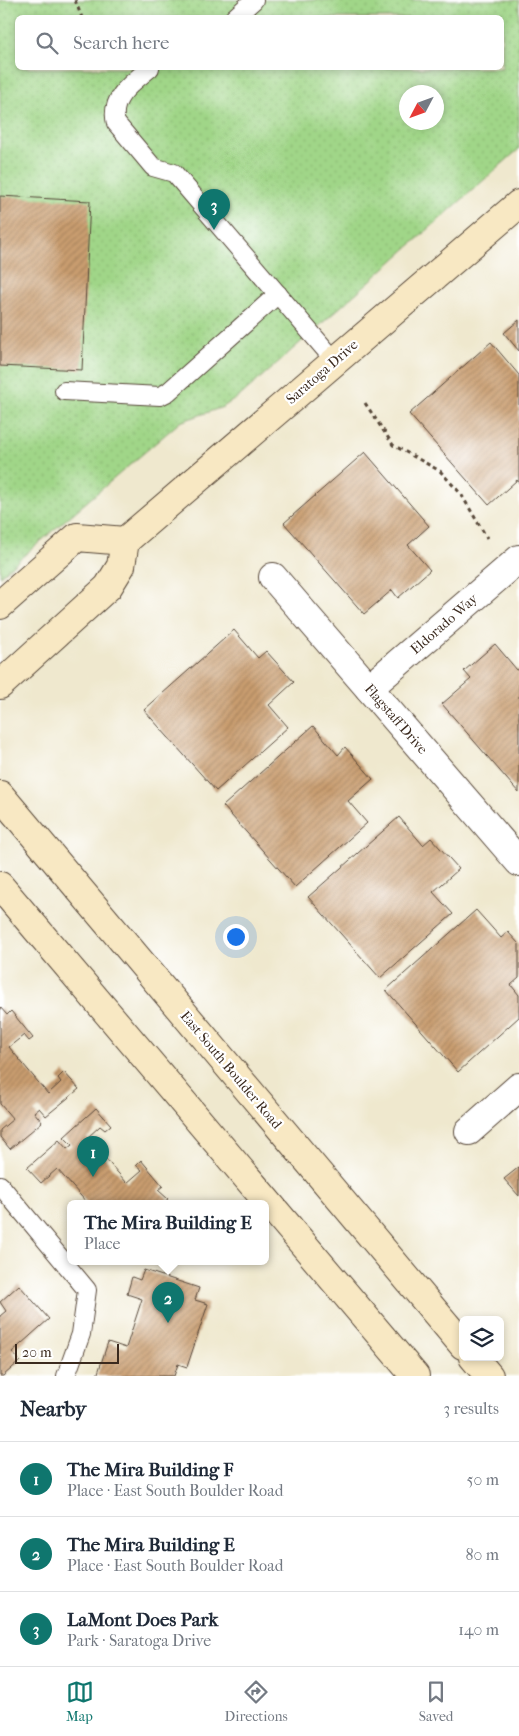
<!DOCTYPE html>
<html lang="en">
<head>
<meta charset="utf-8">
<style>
  body { margin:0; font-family:"IM FELL French Canon",serif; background:#f2f2f3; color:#1f2937 }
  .controls { position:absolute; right:15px; bottom:15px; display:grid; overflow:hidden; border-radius:8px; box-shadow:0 2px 8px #0003 }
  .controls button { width:45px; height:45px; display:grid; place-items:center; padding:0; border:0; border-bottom:1px solid #e0e1e3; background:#fff; color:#1f2937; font:25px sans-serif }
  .compass { position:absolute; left:399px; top:85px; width:45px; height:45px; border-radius:50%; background:#fff; box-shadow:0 2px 8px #0003; rotate:229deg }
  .scale { position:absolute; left:15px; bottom:12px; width:104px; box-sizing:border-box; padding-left:5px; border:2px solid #3b2a1e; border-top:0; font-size:14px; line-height:18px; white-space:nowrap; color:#3b2a1e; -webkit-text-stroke:4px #fff; paint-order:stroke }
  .you { position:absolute; left:235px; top:936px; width:18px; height:18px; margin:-12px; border:4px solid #fff; border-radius:50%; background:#1a73e8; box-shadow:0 0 0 8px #1a73e833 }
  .badge { display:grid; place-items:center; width:32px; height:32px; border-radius:50%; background:#0f766e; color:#fff; font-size:16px; font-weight:700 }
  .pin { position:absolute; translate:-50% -41px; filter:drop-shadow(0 1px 2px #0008) }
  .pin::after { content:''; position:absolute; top:26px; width:18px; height:15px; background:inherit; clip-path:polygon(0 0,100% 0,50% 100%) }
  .popup { position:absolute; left:67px; top:1200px; width:202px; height:65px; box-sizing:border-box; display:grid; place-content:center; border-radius:8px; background:#fff; filter:drop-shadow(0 1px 4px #0005); font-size:16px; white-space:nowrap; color:#747a83 }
  .popup b { font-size:19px; color:#1f2937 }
  .popup::after { content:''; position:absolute; left:50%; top:100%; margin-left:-10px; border:10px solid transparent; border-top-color:#fff }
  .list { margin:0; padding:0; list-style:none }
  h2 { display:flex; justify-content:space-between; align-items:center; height:65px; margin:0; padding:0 20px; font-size:21px }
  h2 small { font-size:16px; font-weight:400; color:#747a83 }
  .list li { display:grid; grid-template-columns:32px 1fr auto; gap:15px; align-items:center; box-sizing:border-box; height:75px; padding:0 20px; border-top:1px solid #e0e1e3 }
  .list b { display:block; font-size:19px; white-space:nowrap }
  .list p { margin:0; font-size:16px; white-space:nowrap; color:#747a83 }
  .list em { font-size:16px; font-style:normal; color:#747a83 }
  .icon { flex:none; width:28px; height:28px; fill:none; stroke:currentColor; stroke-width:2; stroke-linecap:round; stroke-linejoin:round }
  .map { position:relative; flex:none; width:519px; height:1376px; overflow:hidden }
  .search { position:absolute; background:#fff; box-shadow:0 2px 8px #0003; left:15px; right:15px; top:15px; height:55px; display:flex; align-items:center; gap:12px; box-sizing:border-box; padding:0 18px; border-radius:8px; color:#747a83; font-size:19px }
  .sheet { height:290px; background:#fff }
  nav { display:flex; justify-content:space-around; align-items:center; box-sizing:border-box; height:70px; border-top:1px solid #e0e1e3; background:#fff; font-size:14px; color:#747a83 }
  nav a { display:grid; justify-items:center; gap:2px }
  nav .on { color:#0f766e }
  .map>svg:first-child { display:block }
  .park { fill:url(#park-dots); stroke:#6e8053; fill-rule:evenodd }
  .building { fill:url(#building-hatch) }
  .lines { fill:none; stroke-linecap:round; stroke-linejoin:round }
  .lane-casing { stroke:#564638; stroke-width:20 }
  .street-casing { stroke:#564638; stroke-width:30 }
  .secondary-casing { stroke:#564638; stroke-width:30 }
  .path { stroke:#564638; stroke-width:3; stroke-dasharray:4 4; stroke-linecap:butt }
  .lane { stroke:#fff; stroke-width:18 }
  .street { stroke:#fff; stroke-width:28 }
  .secondary { stroke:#f8e8c3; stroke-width:28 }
  .labels { text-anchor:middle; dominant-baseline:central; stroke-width:4.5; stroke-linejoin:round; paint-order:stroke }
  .street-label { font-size:14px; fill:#3b2a1e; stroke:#fff }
</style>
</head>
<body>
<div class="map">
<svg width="519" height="1376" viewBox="0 0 519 1376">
  <defs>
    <pattern id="park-dots" width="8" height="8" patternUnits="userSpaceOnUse" patternTransform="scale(1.25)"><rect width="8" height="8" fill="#a0d688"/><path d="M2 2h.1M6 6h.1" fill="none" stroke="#8bb875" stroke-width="1.8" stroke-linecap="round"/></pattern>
    <pattern id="building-hatch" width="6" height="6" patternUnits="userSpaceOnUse" patternTransform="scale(1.25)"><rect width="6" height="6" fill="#c99d6f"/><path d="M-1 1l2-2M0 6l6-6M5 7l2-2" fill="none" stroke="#a4805b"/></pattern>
  </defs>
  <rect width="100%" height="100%" fill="#fff"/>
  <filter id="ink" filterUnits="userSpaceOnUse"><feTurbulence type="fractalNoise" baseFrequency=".02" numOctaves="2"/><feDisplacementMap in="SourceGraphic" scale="10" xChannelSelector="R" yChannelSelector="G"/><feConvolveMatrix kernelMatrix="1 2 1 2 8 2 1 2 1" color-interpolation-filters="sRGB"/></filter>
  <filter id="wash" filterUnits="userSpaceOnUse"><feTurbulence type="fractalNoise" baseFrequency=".0096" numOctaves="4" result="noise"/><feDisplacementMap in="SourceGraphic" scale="20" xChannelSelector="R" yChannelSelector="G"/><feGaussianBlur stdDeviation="1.12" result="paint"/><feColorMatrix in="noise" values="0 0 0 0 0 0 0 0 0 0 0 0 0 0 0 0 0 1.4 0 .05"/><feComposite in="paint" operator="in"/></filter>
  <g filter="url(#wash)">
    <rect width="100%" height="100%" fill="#efe8ce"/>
    <path class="park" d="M 0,0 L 519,0 L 519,149 L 240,396 L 223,407 L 180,422 L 0,576 ZM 18,18 L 502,18 L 502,68 L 18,68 ZM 406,92 L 436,92 L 436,122 L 406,122 Z"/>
    <g id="blocks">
      <g class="building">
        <path d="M 0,196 L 90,201 L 82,370 L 0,366 Z"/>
        <path d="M 519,320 L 519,351 L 504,333 Z"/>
        <path d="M 491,342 L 519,375 L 519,483 L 517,480 L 489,505 L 409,414 Z"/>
        <path d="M 365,452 L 429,526 L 408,545 L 430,570 L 398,598 L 392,590 L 364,614 L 284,523 Z"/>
        <path d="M 234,630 L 258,658 L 266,651 L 294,682 L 269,705 L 288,727 L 216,791 L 144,710 Z"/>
        <path d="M 495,644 L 517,670 L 519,669 L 519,793 L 442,704 L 471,679 L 464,671 Z"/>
        <path d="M 313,726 L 338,755 L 345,747 L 373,779 L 348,801 L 367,823 L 295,887 L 223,806 Z"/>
        <path d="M 399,817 L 423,845 L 431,838 L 459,869 L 433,892 L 453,914 L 380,978 L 308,897 Z"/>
        <path d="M 476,910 L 501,938 L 508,932 L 519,944 L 519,978 L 511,985 L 519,995 L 519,1017 L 458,1072 L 386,990 Z"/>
        <path d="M 0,1007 L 7,1015 L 11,1011 L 33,1038 L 29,1041 L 24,1035 L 9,1047 L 48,1094 L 61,1082 L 58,1078 L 64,1072 L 79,1089 L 46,1116 L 39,1108 L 34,1112 L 42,1122 L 10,1149 L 0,1137 L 0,1130 L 13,1119 L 0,1104 Z"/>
        <path d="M 96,1108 L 111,1125 L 105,1130 L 100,1126 L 87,1138 L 127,1183 L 142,1170 L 136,1165 L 141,1160 L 163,1186 L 158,1190 L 168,1199 L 162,1204 L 88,1204 L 57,1169 L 41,1183 L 27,1168 L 59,1140 L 67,1149 L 72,1145 L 64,1137 Z"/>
        <path d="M 519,1167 L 519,1196 L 504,1179 Z"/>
        <path d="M 144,1270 L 199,1288 L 195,1300 L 208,1304 L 187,1367 L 178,1364 L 174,1376 L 97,1376 L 108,1342 L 126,1348 L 142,1299 L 127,1294 L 132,1277 L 140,1280 Z"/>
        <path d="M 19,1285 L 49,1319 L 12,1352 L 20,1361 L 3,1376 L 0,1376 L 0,1316 L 6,1311 L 0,1302 Z"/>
      </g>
    </g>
  </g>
  <g filter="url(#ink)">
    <use href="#blocks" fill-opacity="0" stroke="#564638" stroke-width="1"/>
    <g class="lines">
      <defs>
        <g id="lane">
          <path d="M 234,18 L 254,0"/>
          <path d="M 150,68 C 133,82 109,98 116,123 L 153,167 L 174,173 L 335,361"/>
          <path d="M 64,391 L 160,396 L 168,392 L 278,294"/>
          <path d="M 0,1185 L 87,1290 L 81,1334 L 66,1376"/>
        </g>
        <g id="street">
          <path d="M 273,577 L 519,862"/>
          <path d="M 369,688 L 519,559"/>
          <path d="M 469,1131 L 519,1087"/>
        </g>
        <g id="secondary">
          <path d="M 0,605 L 77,537 L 125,541"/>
          <path d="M 0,685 L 108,587 L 121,566 L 125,541 L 519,204"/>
          <path d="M 0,795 L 463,1345"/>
          <path d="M 0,886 L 415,1376"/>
          <path d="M 473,1357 L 489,1376"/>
        </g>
      </defs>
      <use href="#lane" class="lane-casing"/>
      <use href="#street" class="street-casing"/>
      <use href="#secondary" class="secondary-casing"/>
      <g class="path">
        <path d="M 75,0 L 82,18"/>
        <path d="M 365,403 L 393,445 L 440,471 L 461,494 L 487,538"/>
      </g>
      <use href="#lane" class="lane"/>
      <use href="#street" class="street"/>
      <use href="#secondary" class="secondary"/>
    </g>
  </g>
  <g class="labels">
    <g class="street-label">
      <text transform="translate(322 372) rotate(-41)">Saratoga Drive</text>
      <text transform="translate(444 624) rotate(-41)">Eldorado Way</text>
      <text transform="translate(396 719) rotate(49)">Flagstaff Drive</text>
      <text transform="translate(231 1070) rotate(50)">East South Boulder Road</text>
    </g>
  </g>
</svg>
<div class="controls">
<button><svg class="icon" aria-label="layers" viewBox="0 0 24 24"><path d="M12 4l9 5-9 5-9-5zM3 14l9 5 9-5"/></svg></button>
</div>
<svg class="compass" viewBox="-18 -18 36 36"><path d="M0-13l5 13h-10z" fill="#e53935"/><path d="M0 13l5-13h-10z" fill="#747a83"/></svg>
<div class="scale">20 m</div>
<div class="you"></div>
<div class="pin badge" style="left:93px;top:1177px">1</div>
<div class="pin badge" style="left:168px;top:1323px">2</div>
<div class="popup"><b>The Mira Building E</b>Place</div>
<div class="pin badge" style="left:214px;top:230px">3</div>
<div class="search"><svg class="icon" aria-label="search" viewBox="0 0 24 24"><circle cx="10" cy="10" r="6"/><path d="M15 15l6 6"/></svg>Search here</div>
</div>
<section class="sheet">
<h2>Nearby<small>3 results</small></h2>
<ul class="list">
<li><span class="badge">1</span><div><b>The Mira Building F</b><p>Place · East South Boulder Road</p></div><em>50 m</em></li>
<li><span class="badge">2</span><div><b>The Mira Building E</b><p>Place · East South Boulder Road</p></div><em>80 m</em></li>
<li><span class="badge">3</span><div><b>LaMont Does Park</b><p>Park · Saratoga Drive</p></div><em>140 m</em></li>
</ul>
</section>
<nav>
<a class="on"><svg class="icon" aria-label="map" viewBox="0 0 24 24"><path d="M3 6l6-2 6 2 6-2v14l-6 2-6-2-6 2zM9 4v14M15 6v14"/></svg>Map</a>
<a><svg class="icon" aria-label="directions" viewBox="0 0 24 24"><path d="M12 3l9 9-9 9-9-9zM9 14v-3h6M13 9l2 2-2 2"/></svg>Directions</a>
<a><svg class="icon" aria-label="saved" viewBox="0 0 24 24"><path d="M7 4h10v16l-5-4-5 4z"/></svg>Saved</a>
</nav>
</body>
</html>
